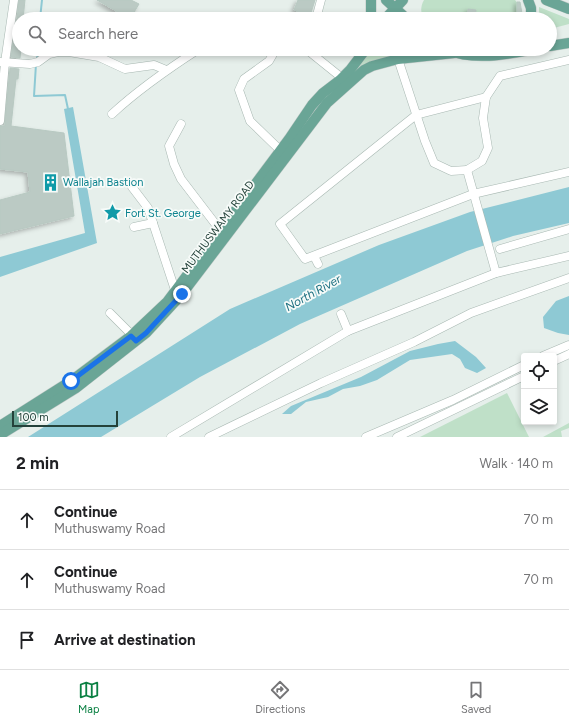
<!DOCTYPE html>
<html lang="en">
<head>
<meta charset="utf-8">
<style>
  body { margin:0; font-family:Figtree,sans-serif; background:#f2f2f2; color:#202124 }
  .controls { position:absolute; right:12px; bottom:12px; display:grid; overflow:hidden; border-radius:4px; box-shadow:0 2px 6px #0003 }
  .controls button { width:36px; height:36px; display:grid; place-items:center; padding:0; border:0; border-bottom:1px solid #e0e0e0; background:#fff; color:#202124; font:20px sans-serif }
  .scale { position:absolute; left:12px; bottom:10px; width:106px; box-sizing:border-box; padding-left:4px; border:2px solid #24423a; border-top:0; font-size:11px; line-height:14px; white-space:nowrap; color:#24423a; -webkit-text-stroke:3px #f7fbf9; paint-order:stroke }
  .stop { position:absolute; width:12px; height:12px; margin:-9px; border:3px solid #1a73e8; border-radius:50%; background:#fff }
  .stop.end { background:#1a73e8; border-color:#fff; box-shadow:0 1px 4px #0008 }
  .list { margin:0; padding:0; list-style:none }
  h2 { display:flex; justify-content:space-between; align-items:center; height:52px; margin:0; padding:0 16px; font-size:17px }
  h2 small { font-size:13px; font-weight:400; color:#757577 }
  .list li { display:grid; grid-template-columns:26px 1fr auto; gap:12px; align-items:center; box-sizing:border-box; height:60px; padding:0 16px; border-top:1px solid #e0e0e0 }
  .list b { display:block; font-size:15px; white-space:nowrap }
  .list p { margin:0; font-size:13px; white-space:nowrap; color:#757577 }
  .list em { font-size:13px; font-style:normal; color:#757577 }
  .icon { flex:none; width:22px; height:22px; fill:none; stroke:currentColor; stroke-width:2; stroke-linecap:round; stroke-linejoin:round }
  .map { position:relative; flex:none; width:569px; height:437px; overflow:hidden }
  .search { position:absolute; background:#fff; box-shadow:0 2px 6px #0003; left:12px; right:12px; top:12px; height:44px; display:flex; align-items:center; gap:10px; box-sizing:border-box; padding:0 14px; border-radius:22px; color:#757577; font-size:15px }
  .sheet { height:232px; background:#fff }
  nav { display:flex; justify-content:space-around; align-items:center; box-sizing:border-box; height:56px; border-top:1px solid #e0e0e0; background:#fff; font-size:11px; color:#757577 }
  nav a { display:grid; justify-items:center; gap:2px }
  nav .on { color:#0b8043 }
  .map>svg:first-child { display:block }
  .green { fill:#bfe0c8 }
  .water { fill:#8ec9d4 }
  .lines { fill:none; stroke-linecap:round; stroke-linejoin:round }
  .stream { stroke:#8ec9d4; stroke-width:2 }
  .building { fill:#bbcac4; stroke:#b8c9c2; filter:url(#shadow) }
  .minor-casing { stroke:#a8b8b2; stroke-width:9 }
  .major-casing { stroke:#c2cac8; stroke-width:11 }
  .minor { stroke:#fff; stroke-width:8 }
  .major { stroke:#6aa596; stroke-width:10 }
  .route { stroke:#1a73e8; stroke-width:5 }
  .labels { text-anchor:middle; dominant-baseline:central; stroke-width:3.5; stroke-linejoin:round; paint-order:stroke }
  .culture-label { font-size:11px; fill:#0d838f; stroke:#f7fbf9; text-anchor:start }
  .street-label { font-size:11px; fill:#24423a; stroke:#f7fbf9 }
  .water-label { font-size:12px; font-style:italic; fill:#1c6f80; stroke:#f7fbf9 }
</style>
</head>
<body>
<div class="map">
<svg width="569" height="437" viewBox="0 0 569 437">
  <defs>
    <filter id="shadow"><feDropShadow dx="-2.5" dy="2.5" stdDeviation="2" flood-color="#0004"/></filter>
  </defs>
  <rect width="100%" height="100%" fill="#e6efeb"/>
  <g class="green">
    <path d="M 424,0 L 515,0 C 520,5 523,12 523,19 L 423,19 C 421,12 420,7 424,0 Z"/>
    <path d="M 539,7 L 569,19 L 569,24 L 550,29 L 550,19 L 539,19 Z"/>
    <path d="M 369,49 L 406,49 L 356,70 Z"/>
    <path d="M 507,393 L 529,437 L 420,437 Z"/>
    <path d="M 569,423 L 569,428 L 561,431 L 562,437 L 543,437 Z"/>
  </g>
  <g class="water">
    <path d="M 73,107 L 97,243 L 0,277 L 0,257 L 85,233 L 64,109 Z"/>
    <path d="M 569,187 L 569,223 L 513,236 L 467,251 L 300,324 L 200,377 L 101,437 L 28,437 L 230,309 L 379,245 L 470,212 Z"/>
    <path d="M 569,296 L 569,335 L 558,333 L 544,328 L 543,317 L 556,301 Z"/>
    <path d="M 455,341 L 476,357 L 486,368 L 477,373 L 465,368 L 460,359 L 452,354 L 410,360 L 377,380 L 360,386 L 343,389 L 328,397 L 306,402 L 291,414 L 282,414 L 291,406 L 361,377 L 410,351 L 438,344 Z"/>
  </g>
  <g class="lines">
    <g class="stream">
      <path d="M 40,19 L 42,0"/>
      <path d="M 37,60 L 38,49"/>
      <path d="M 36,64 L 34,96 L 65,95 L 68,109"/>
    </g>
  </g>
  <g class="building">
    <path d="M 19,0 L 25,0 L 23,19 L 17,19 Z"/>
    <path d="M 97,0 L 131,0 L 139,4 L 130,19 Z"/>
    <path d="M 298,0 L 315,0 L 309,19 L 294,19 L 297,11 L 294,10 Z"/>
    <path d="M 517,2 L 520,2 L 523,19 L 517,19 Z"/>
    <path d="M 468,9 L 476,10 L 475,18 L 467,17 Z"/>
    <path d="M 16,25 L 19,25 L 19,49 L 21,49 L 20,58 L 11,57 Z"/>
    <path d="M 10,68 L 19,69 L 18,79 L 16,79 L 11,126 L 64,133 L 74,216 L 0,234 L 0,200 L 30,192 L 28,172 L 0,169 L 0,126 L 5,126 L 5,121 Z"/>
  </g>
  <g class="lines">
    <defs>
      <g id="minor">
        <path d="M 316,19 L 321,0"/>
        <path d="M 276,49 L 269,61 L 244,79 L 239,90 L 250,121 L 280,150"/>
        <path d="M 306,49 L 342,78"/>
        <path d="M 398,59 L 425,141 L 434,163 L 451,171 L 467,170 L 496,273"/>
        <path d="M 0,62 L 30,64 L 38,62 L 49,54 L 58,52 L 69,52 L 99,57 L 125,69 L 154,65 L 166,70"/>
        <path d="M 486,97 L 416,115 L 280,224 L 305,259 L 473,194 L 569,172"/>
        <path d="M 112,114 C 139,89 168,69 199,49"/>
        <path d="M 0,121 L 5,62 L 14,0"/>
        <path d="M 181,124 L 169,146 L 174,164 L 181,179 L 220,230"/>
        <path d="M 467,170 L 482,161 L 488,148 L 483,118 L 486,97 L 500,76 L 569,60"/>
        <path d="M 132,187 L 148,208 L 175,290"/>
        <path d="M 134,227 L 153,223"/>
        <path d="M 500,249 L 569,229"/>
        <path d="M 314,256 L 318,264"/>
        <path d="M 110,313 L 128,331 L 135,340"/>
        <path d="M 341,314 L 348,331"/>
        <path d="M 543,356 L 569,345"/>
        <path d="M 554,361 L 569,354"/>
        <path d="M 171,437 L 348,331 L 496,273 L 569,256"/>
        <path d="M 209,437 L 321,383 L 414,342 L 471,313 L 569,278"/>
        <path d="M 366,437 L 453,400 L 524,365"/>
        <path d="M 397,437 L 524,376"/>
      </g>
      <g id="major">
        <path d="M 371,0 L 371,19"/>
        <path d="M 386,0 L 407,19"/>
        <path d="M 528,0 L 531,8 L 531,19"/>
        <path d="M 546,0 L 569,9"/>
        <path d="M 385,19 L 403,0"/>
        <path d="M 550,46 L 569,43"/>
        <path d="M 448,50 C 475,61 508,54 535,49"/>
        <path d="M 0,426 L 71,381 L 131,336 L 167,302 L 289,139 L 312,105 L 323,93 L 340,80 L 350,70 L 366,49"/>
        <path d="M 0,435 L 76,388 L 146,333 L 182,294 L 327,103 L 364,70 L 372,66 L 398,59 L 454,53"/>
      </g>
    </defs>
    <use href="#minor" class="minor-casing"/>
    <use href="#major" class="major-casing"/>
    <use href="#minor" class="minor"/>
    <use href="#major" class="major"/>
  </g>
  <g class="lines">
    <path class="route" d="M 71,381 L 131,336 L 136,341 L 146,333 L 182,294"/>
  </g>
  <defs>
    <symbol id="building-bare" viewBox="-9 -9 18 18"><path d="M-4-6H4V6H1V3H-1V6H-4ZM-2.5-4.3h1.7v1.8h-1.7ZM.8-4.3h1.7v1.8H.8ZM-2.5-1h1.7V.8h-1.7ZM.8-1h1.7V.8H.8Z" fill="#0f9aa8" stroke="#f7fbf9" stroke-width="2.5" paint-order="stroke"/></symbol>
    <symbol id="sight-bare" viewBox="-9 -9 18 18"><path d="M0-6L1.8-2.2L6-1.7L2.9 1.2L3.7 5.4L0 3.3L-3.7 5.4L-2.9 1.2L-6-1.7L-1.8-2.2Z" fill="#0f9aa8" stroke="#f7fbf9" stroke-width="2.5" paint-order="stroke"/></symbol>
  </defs>
  <g fill-rule="evenodd">
    <use href="#building-bare" x="38" y="170" width="25" height="25"/>
    <use href="#sight-bare" x="100" y="200" width="25" height="25"/>
  </g>
  <g class="labels">
    <g class="culture-label">
      <text x="63" y="182">Wallajah Bastion</text>
      <text x="125" y="213">Fort St. George</text>
    </g>
    <g class="street-label">
      <text transform="translate(218 227) rotate(-53)">MUTHUSWAMY ROAD</text>
    </g>
    <g class="water-label">
      <text transform="translate(313 293) rotate(-29)">North River</text>
    </g>
  </g>
</svg>
<div class="controls">
<button><svg class="icon" aria-label="locate" viewBox="0 0 24 24"><circle cx="12" cy="12" r="6"/><path d="M12 2v4M12 18v4M2 12h4M18 12h4"/></svg></button>
<button><svg class="icon" aria-label="layers" viewBox="0 0 24 24"><path d="M12 4l9 5-9 5-9-5zM3 14l9 5 9-5"/></svg></button>
</div>
<div class="scale">100 m</div>
<div class="stop" style="left:71px;top:381px"></div>
<div class="stop end" style="left:182px;top:294px"></div>
<div class="search"><svg class="icon" aria-label="search" viewBox="0 0 24 24"><circle cx="10" cy="10" r="6"/><path d="M15 15l6 6"/></svg>Search here</div>
</div>
<section class="sheet">
<h2>2 min<small>Walk · 140 m</small></h2>
<ul class="list">
<li><svg class="icon" aria-label="ahead" viewBox="0 0 24 24"><path d="M12 20V5M6 11l6-6 6 6"/></svg><div><b>Continue</b><p>Muthuswamy Road</p></div><em>70 m</em></li>
<li><svg class="icon" aria-label="ahead" viewBox="0 0 24 24"><path d="M12 20V5M6 11l6-6 6 6"/></svg><div><b>Continue</b><p>Muthuswamy Road</p></div><em>70 m</em></li>
<li><svg class="icon" aria-label="arrive" viewBox="0 0 24 24"><path d="M6 21V4h12l-3 4 3 4H6"/></svg><div><b>Arrive at destination</b></div></li>
</ul>
</section>
<nav>
<a class="on"><svg class="icon" aria-label="map" viewBox="0 0 24 24"><path d="M3 6l6-2 6 2 6-2v14l-6 2-6-2-6 2zM9 4v14M15 6v14"/></svg>Map</a>
<a><svg class="icon" aria-label="directions" viewBox="0 0 24 24"><path d="M12 3l9 9-9 9-9-9zM9 14v-3h6M13 9l2 2-2 2"/></svg>Directions</a>
<a><svg class="icon" aria-label="saved" viewBox="0 0 24 24"><path d="M7 4h10v16l-5-4-5 4z"/></svg>Saved</a>
</nav>
</body>
</html>
